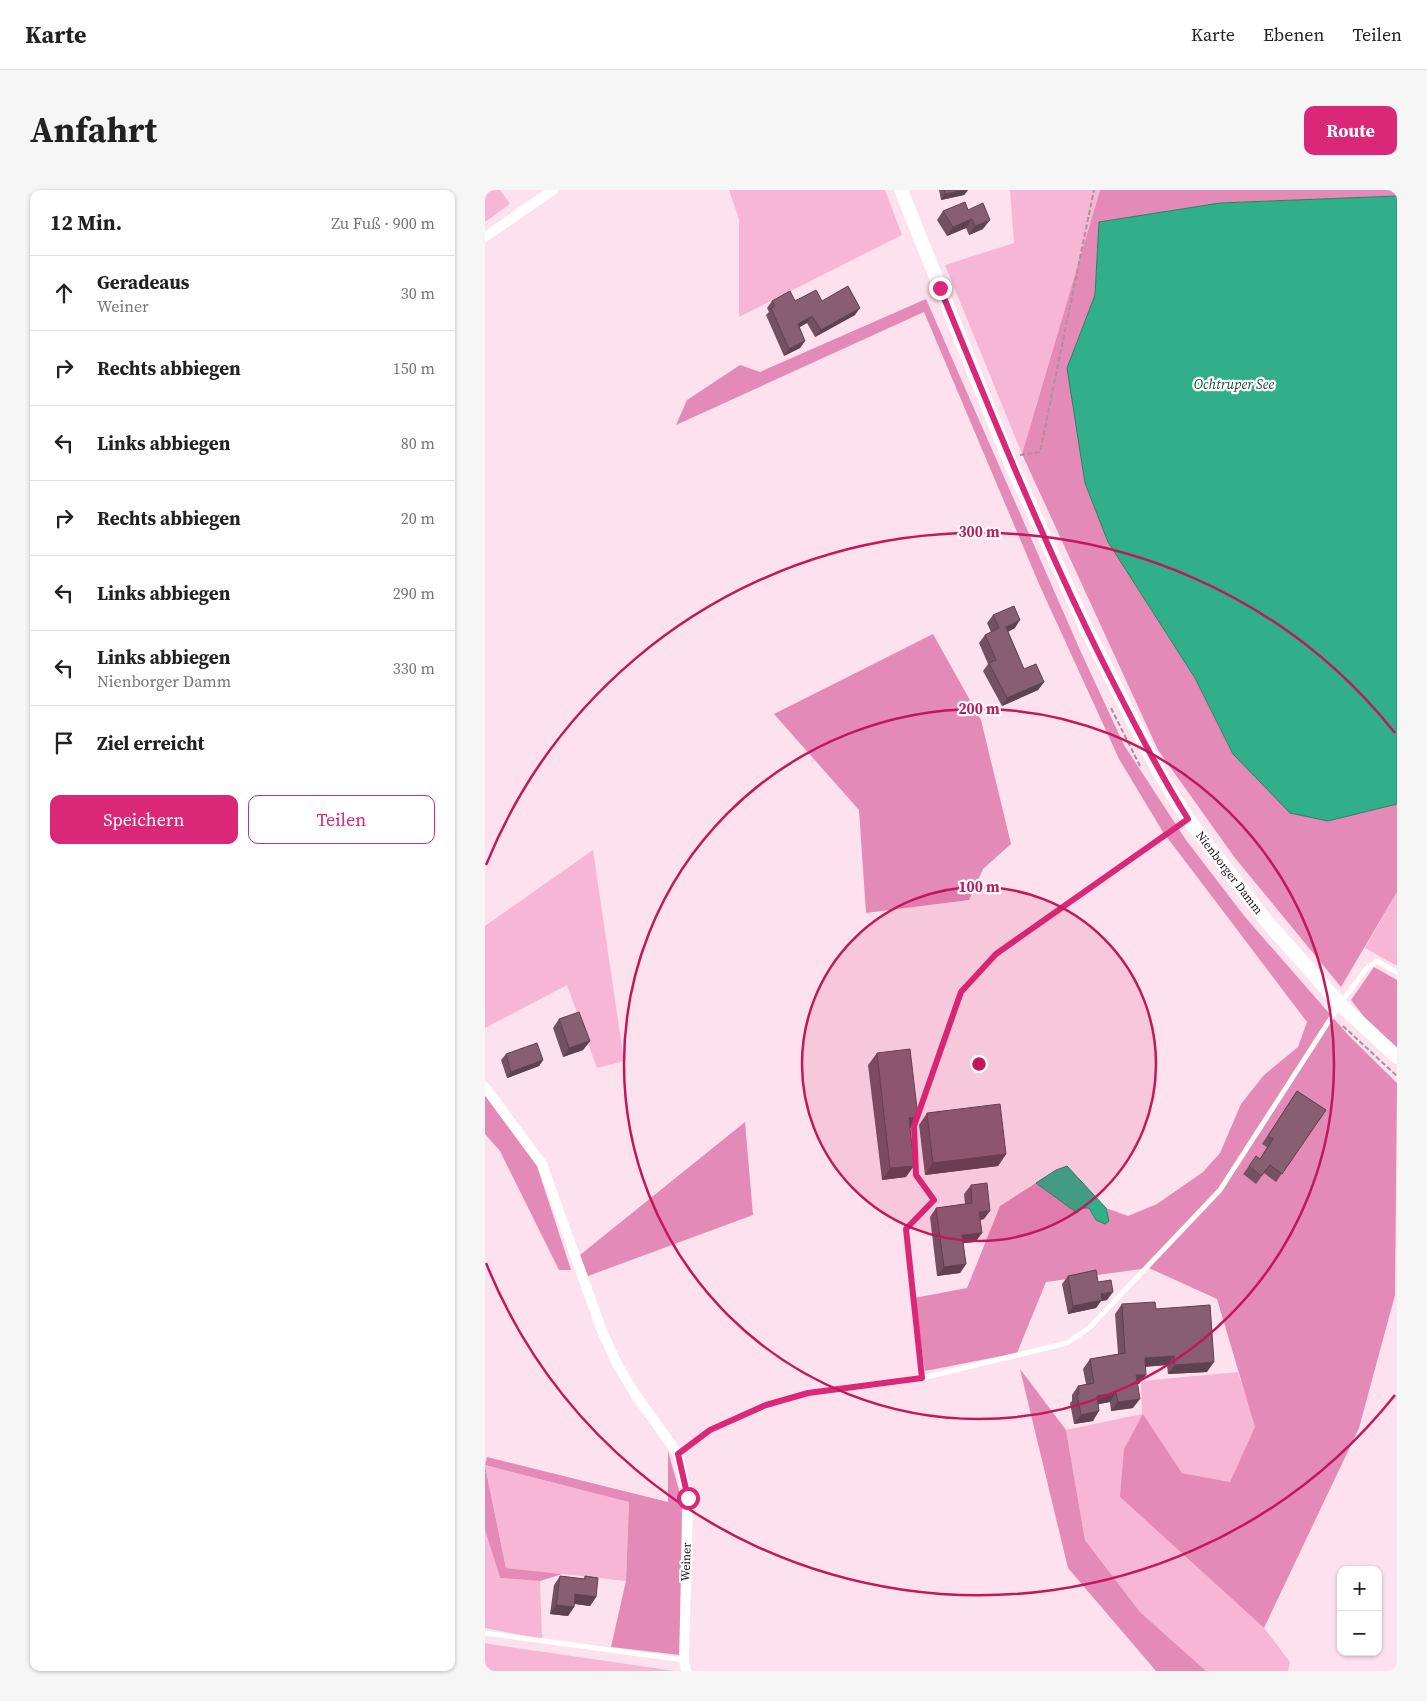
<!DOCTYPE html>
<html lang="de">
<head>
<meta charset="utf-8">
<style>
  body { margin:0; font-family:"Source Serif 4",serif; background:#f6f6f6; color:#222 }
  .controls { position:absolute; right:15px; bottom:15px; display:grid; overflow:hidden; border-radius:10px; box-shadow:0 1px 4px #0004 }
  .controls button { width:45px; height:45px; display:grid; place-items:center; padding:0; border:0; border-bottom:1px solid #e0e0e0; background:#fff; color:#222; font:25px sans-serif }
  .stop { position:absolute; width:15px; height:15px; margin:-11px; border:4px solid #db2777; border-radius:50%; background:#fff }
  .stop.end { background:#db2777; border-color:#fff; box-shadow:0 1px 5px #0008 }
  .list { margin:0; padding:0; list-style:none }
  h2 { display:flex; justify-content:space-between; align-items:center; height:65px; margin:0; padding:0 20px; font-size:21px }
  h2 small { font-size:16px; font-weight:400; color:#767676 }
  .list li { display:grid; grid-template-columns:32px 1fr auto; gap:15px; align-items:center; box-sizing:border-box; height:75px; padding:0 20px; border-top:1px solid #e0e0e0 }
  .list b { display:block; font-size:19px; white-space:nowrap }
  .list p { margin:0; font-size:16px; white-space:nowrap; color:#767676 }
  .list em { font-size:16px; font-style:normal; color:#767676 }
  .actions { display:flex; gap:10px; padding:15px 20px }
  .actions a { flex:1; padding:11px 0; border:1px solid #db2777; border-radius:10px; text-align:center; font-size:18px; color:#db2777 }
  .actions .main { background:#db2777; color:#fff }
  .icon { flex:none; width:28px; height:28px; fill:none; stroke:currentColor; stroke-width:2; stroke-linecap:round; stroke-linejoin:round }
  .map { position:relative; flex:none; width:912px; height:1481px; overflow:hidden; border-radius:10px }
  header { display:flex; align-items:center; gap:30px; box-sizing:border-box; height:70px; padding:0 25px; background:#fff; border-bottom:1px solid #e0e0e0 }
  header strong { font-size:24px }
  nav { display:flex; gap:28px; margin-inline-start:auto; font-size:18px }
  .intro { display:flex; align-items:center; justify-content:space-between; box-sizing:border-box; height:120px; padding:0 30px }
  h1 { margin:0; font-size:35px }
  .button { padding:12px 22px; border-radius:10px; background:#db2777; color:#fff; font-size:18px; font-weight:700 }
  main { display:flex; gap:30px; padding:0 30px }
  aside { flex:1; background:#fff; border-radius:10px; box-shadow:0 1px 4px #0004 }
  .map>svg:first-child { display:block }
  .green { fill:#f8b6d6 }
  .forest { fill:#e38ab7 }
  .water { fill:#30af8a; stroke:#2b7f68 }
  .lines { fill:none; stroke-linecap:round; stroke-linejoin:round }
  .path { stroke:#a9919c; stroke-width:2; stroke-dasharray:5 2.5; stroke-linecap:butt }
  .lane { stroke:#fff; stroke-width:5 }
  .street { stroke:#fff; stroke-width:10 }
  .secondary { stroke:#fff; stroke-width:14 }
  .wall { fill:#745162 }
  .shaded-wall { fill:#5e4250 }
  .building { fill:#875e72; stroke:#5e4250 }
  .route { stroke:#db2777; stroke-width:6 }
  .ring { fill:none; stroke:#c2185b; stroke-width:2.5 }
  .labels { text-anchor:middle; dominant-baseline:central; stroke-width:4.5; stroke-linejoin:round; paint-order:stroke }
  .street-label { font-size:12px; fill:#201018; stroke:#fff }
  .water-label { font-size:14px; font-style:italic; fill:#174a3a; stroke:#fff }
  .centre { fill:#c2185b; stroke:#fff; stroke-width:2.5 }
  .ring-label { font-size:15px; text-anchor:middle; font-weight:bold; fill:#c2185b; stroke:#fff; stroke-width:4.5; stroke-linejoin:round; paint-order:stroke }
</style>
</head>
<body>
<header>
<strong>Karte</strong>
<nav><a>Karte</a><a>Ebenen</a><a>Teilen</a></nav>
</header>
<div class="intro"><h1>Anfahrt</h1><a class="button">Route</a></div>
<main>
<aside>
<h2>12 Min.<small>Zu Fuß · 900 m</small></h2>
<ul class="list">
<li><svg class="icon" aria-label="ahead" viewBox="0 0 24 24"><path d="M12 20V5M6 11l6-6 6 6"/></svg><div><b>Geradeaus</b><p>Weiner</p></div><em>30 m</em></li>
<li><svg class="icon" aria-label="right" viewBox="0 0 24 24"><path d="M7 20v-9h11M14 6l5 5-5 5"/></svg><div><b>Rechts abbiegen</b></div><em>150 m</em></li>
<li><svg class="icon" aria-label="left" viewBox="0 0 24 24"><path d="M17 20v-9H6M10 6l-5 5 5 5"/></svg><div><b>Links abbiegen</b></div><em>80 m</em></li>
<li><svg class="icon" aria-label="right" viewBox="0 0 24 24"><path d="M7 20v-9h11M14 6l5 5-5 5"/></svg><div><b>Rechts abbiegen</b></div><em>20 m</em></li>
<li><svg class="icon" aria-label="left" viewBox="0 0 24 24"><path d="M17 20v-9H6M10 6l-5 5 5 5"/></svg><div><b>Links abbiegen</b></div><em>290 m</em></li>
<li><svg class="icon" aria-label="left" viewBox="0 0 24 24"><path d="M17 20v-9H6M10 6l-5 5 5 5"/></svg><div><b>Links abbiegen</b><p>Nienborger Damm</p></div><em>330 m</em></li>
<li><svg class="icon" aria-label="arrive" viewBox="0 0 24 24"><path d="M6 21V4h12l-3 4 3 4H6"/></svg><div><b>Ziel erreicht</b></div></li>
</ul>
<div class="actions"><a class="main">Speichern</a><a>Teilen</a></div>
</aside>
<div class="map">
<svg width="912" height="1481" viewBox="0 0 912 1481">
  <rect width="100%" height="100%" fill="#fee1ee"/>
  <g class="green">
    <path d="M 0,0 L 15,0 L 25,14 L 0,32 Z"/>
    <path d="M 244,0 L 400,0 L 417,45 L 254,127 L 254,29 Z"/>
    <path d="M 525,0 L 615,0 L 537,264 L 460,75 L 529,53 Z"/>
    <path d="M 108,660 L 139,871 L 112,878 L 82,795 L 0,838 L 0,736 Z"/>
    <path d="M 912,702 L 912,776 L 880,758 Z"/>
    <path d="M 753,1182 L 771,1237 L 745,1292 L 697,1283 L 658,1224 L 635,1307 L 779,1438 L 805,1472 L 803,1481 L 721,1481 L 655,1422 L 600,1350 L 581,1240 L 657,1224 L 656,1191 Z"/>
    <path d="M 0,1275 L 144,1312 L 141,1391 L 21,1378 Z"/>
    <path d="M 0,1340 L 15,1388 L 55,1391 L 57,1449 L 0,1438 Z"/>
    <path d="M 0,1453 L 5,1454 L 190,1481 L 0,1481 Z"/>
  </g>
  <g class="forest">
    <path d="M 615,0 L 912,0 L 912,6 L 735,13 L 615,32 L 610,105 L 582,178 L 600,293 L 623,352 L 710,488 L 748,564 L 843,631 L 912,614 L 912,702 L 856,797 L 750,668 L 673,560 L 537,264 Z"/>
    <path d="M 441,109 L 595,460 L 639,555 L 701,650 L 760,727 L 864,846 L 912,893 L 910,1105 L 874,1238 L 779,1438 L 635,1307 L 639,1259 L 658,1224 L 697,1283 L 745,1292 L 770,1237 L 732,1109 L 664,1078 L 561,1092 L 532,1163 L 440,1181 L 429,1108 L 482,1098 L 515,1016 L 551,993 L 592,1023 L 596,1018 L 604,1018 L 611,1030 L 624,1031 L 621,1018 L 643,1026 L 672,1014 L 718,982 L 735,963 L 756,914 L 779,885 L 813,857 L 822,832 L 678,642 L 634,569 L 554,394 L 439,122 L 191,235 L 202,210 L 255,175 L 275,182 Z"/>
    <path d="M 448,444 L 496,530 L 526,654 L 498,679 L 484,710 L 381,723 L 374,620 L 289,524 Z"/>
    <path d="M 889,777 L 912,790 L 912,859 L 890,841 L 866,810 Z"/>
    <path d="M 0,905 L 52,976 L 86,1080 L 74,1080 L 15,961 L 0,944 Z"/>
    <path d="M 260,932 L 268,1025 L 103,1086 L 95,1065 Z"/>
    <path d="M 535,1179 L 581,1240 L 600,1350 L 655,1422 L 721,1481 L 671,1481 L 583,1378 Z"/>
    <path d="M 183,1261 L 197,1311 L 195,1465 L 126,1457 L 141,1391 L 144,1312 L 0,1275 L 2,1267 L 183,1312 Z"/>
    <path d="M 0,1276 L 21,1378 L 77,1384 L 55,1391 L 15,1388 L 0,1340 Z"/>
  </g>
  <g class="water">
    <path d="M 912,6 L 912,614 L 843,631 L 805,623 L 748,564 L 710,488 L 623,352 L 600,293 L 582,178 L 610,105 L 614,32 L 735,13 Z"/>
    <path d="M 582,976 L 621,1018 L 624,1031 L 620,1034 L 611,1030 L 604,1018 L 596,1018 L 592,1023 L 551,993 L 571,980 Z"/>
  </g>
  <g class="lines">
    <g class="path">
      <path d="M 535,265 L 555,262 L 609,0"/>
      <path d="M 626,518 L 655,576"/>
      <path d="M 858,836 L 912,886"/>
    </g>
    <g class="lane">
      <path d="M 437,1188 L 421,1039 L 449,1010 L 431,985 L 429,936 L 476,802 L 511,765 L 702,629"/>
      <path d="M 193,1264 L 225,1240 L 281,1215 L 323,1203 L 437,1188 L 582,1153 L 604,1138 L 735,1000 L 855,814 L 881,779 L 892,771 L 912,782"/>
      <path d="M 0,1443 L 199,1470"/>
    </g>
    <g class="street">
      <path d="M 0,47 L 68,0"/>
      <path d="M 0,897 L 57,974 L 117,1141 L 132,1174 L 150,1204 L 193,1264 L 203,1308 L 199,1470 L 201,1481"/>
    </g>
    <path class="secondary" id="s1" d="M 416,0 L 523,267 L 603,442 L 675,584 L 703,629 L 783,733 L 855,814 L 912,867"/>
  </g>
  <g class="wall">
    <path d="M 454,0 L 483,0 L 479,5 L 456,10 Z"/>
    <path d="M 483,20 L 498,39 L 484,45 L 481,38 L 462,46 L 452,30 L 458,21 Z"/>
    <path d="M 287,111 L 337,111 L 370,125 L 330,147 L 322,133 L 314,137 L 320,151 L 315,158 L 299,166 L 281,125 L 284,122 L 282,118 Z"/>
    <path d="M 508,425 L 530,438 L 523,442 L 539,479 L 559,492 L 553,500 L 517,516 L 498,481 L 503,474 L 494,453 L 500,445 L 506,442 L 502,433 Z"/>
    <path d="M 74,829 L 105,851 L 98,860 L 78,867 L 68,838 Z"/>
    <path d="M 392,863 L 433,927 L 425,938 L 421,987 L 397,990 L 383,875 Z"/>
    <path d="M 21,864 L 58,870 L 54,876 L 22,888 L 16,870 Z"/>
    <path d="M 812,901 L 841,920 L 791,992 L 779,983 L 771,994 L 758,984 L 764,976 L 775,969 L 782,957 L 777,954 Z"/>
    <path d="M 442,923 L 521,964 L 513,976 L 440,985 L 434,935 Z"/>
    <path d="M 486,995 L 499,1029 L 495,1030 L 497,1043 L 490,1052 L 478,1053 L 481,1074 L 475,1083 L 452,1086 L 445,1027 L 451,1018 L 480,1014 L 479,1004 Z"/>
    <path d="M 583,1086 L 613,1092 L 622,1110 L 616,1111 L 611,1118 L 583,1124 L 577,1094 Z"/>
    <path d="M 637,1114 L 671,1119 L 722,1182 L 683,1184 L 682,1175 L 660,1177 L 654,1194 L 652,1194 L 648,1218 L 626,1221 L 625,1212 L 613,1214 L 608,1231 L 589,1234 L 585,1213 L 587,1211 L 587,1205 L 593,1196 L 601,1194 L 598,1179 L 605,1169 L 633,1164 L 630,1124 Z"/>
    <path d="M 75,1386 L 99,1389 L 100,1386 L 111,1407 L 105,1416 L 89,1414 L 89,1417 L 83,1426 L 65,1424 L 69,1395 Z"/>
  </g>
  <g class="shaded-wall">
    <path d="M 480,0 L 483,0 L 479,5 L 456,10 L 460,4 Z"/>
    <path d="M 487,29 L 481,38 L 462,46 L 468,37 Z"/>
    <path d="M 505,30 L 498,39 L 484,45 L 490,36 Z"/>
    <path d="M 375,118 L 370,125 L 330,147 L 336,140 Z"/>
    <path d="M 327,126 L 322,133 L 308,141 L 313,134 Z"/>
    <path d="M 320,151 L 315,158 L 299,166 L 304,159 Z"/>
    <path d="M 535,430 L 530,438 L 515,445 L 521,437 Z"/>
    <path d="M 559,492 L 553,500 L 517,516 L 522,508 Z"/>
    <path d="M 105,851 L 98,860 L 78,867 L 84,858 Z"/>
    <path d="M 58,870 L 54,876 L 22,888 L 26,882 Z"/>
    <path d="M 433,927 L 425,939 L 424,928 Z"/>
    <path d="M 521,964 L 513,976 L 440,985 L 448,973 Z"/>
    <path d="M 429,976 L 421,987 L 397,990 L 405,978 Z"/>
    <path d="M 505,1021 L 499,1029 L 488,1031 L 494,1022 Z"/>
    <path d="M 497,1043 L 490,1052 L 471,1054 L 477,1045 Z"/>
    <path d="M 481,1074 L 475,1083 L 452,1086 L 459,1077 Z"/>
    <path d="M 628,1102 L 622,1110 L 616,1111 L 611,1118 L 583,1124 L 588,1116 L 616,1104 Z"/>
    <path d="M 689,1166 L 682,1175 L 653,1177 L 660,1168 Z"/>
    <path d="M 729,1172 L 722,1182 L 683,1184 L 690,1175 Z"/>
    <path d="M 651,1185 L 661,1185 L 654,1194 L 644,1195 Z"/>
    <path d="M 631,1203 L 625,1212 L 605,1216 L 612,1206 Z"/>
    <path d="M 655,1209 L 648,1218 L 626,1221 L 633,1212 Z"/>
    <path d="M 614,1221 L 608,1231 L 589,1234 L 596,1225 Z"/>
    <path d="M 90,1404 L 111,1407 L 105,1416 L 84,1413 Z"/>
    <path d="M 71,1415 L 89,1417 L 83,1426 L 65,1424 Z"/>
  </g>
  <g class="building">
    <path d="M 459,0 L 480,0 L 460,4 Z"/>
    <path d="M 480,12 L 483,20 L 498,13 L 505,30 L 490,36 L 487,29 L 468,37 L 458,21 Z"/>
    <path d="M 363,96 L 375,118 L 336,140 L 327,126 L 313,134 L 320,151 L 304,159 L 286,118 L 290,116 L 287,111 L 305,101 L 310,111 L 331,100 L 337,111 Z"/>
    <path d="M 529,416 L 535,430 L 521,437 L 539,479 L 551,474 L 559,492 L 522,508 L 504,473 L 511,470 L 500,445 L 514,438 L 508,425 Z"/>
    <path d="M 94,822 L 105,851 L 84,858 L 74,829 Z"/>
    <path d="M 52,853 L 58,870 L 26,882 L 21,864 Z"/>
    <path d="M 425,859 L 433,927 L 424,928 L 429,976 L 405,978 L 392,863 Z"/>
    <path d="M 812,901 L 841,920 L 797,984 L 785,975 L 776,986 L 764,976 L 771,966 L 775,969 L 788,949 L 783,946 Z"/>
    <path d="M 515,914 L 521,964 L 448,973 L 442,923 Z"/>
    <path d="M 502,993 L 505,1021 L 494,1022 L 497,1043 L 477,1045 L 481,1074 L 459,1077 L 451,1018 L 487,1013 L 486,995 Z"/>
    <path d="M 611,1080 L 613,1092 L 626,1090 L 628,1102 L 616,1104 L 617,1110 L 588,1116 L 583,1086 Z"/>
    <path d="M 670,1112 L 671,1119 L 725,1115 L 729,1172 L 690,1175 L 689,1166 L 660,1168 L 661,1185 L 651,1185 L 655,1209 L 633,1212 L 631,1203 L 612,1206 L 614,1221 L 596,1225 L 592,1204 L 594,1204 L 593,1196 L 609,1193 L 605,1169 L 640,1163 L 637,1114 Z"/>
    <path d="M 75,1386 L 100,1389 L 100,1386 L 113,1388 L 111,1407 L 90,1404 L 89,1417 L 71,1415 Z"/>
  </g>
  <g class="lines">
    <path class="route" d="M 203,1308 L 193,1264 L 225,1240 L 281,1215 L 323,1203 L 437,1188 L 421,1039 L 449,1010 L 431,985 L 429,936 L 476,802 L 511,764 L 703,629 C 675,584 651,537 627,490 C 562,362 509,230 455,98"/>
  </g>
  <circle cx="494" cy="874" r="177" fill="#c2185b" fill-opacity=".12"/>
  <g class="ring">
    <circle cx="494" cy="874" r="177"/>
    <circle cx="494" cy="874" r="355"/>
    <path d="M910 1205A532 532 0 0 1 1 1073M1 675A532 532 0 0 1 910 543"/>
  </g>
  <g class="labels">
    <g class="street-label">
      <text stroke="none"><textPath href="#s1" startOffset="760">Nienborger Damm</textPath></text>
      <text transform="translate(201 1372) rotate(-88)">Weiner</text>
    </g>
    <g class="water-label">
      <text x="749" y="194">Ochtruper See</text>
    </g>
  </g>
  <circle cx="494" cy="874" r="8" class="centre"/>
  <g class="ring-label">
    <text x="494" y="347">300 m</text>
    <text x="494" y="524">200 m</text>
    <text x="494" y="702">100 m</text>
  </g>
</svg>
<div class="controls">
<button>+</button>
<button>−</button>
</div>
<div class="stop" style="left:203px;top:1308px"></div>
<div class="stop end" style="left:455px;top:98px"></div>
</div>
</main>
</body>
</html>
